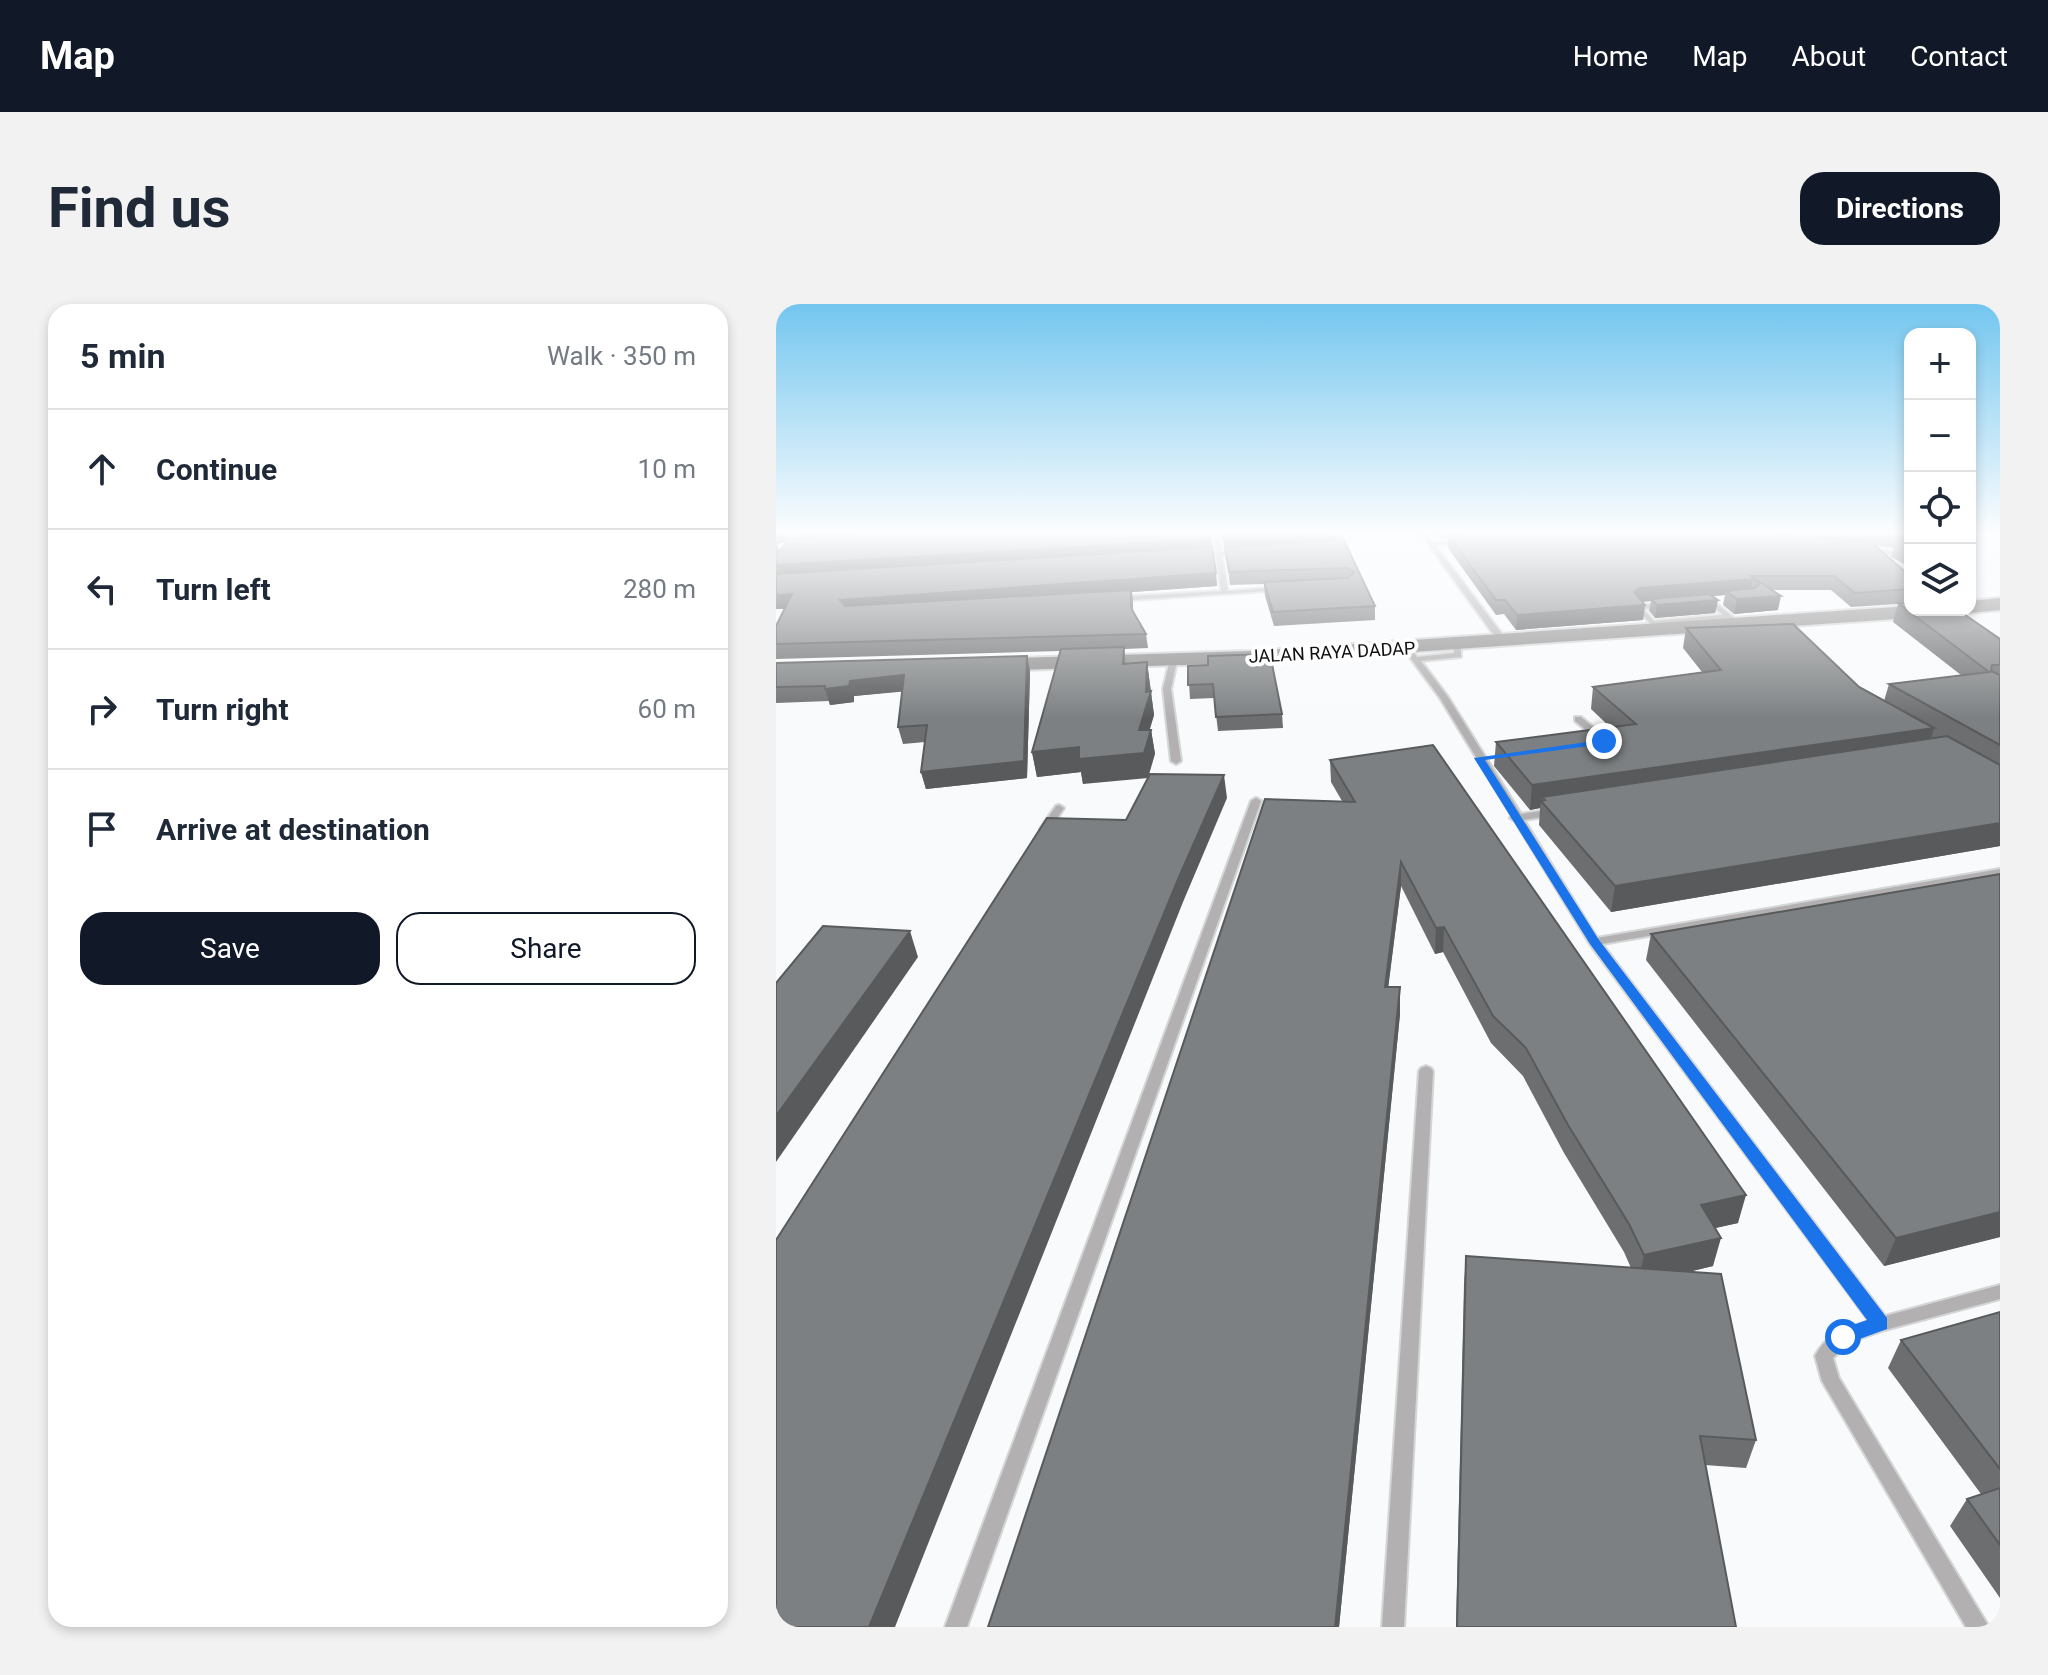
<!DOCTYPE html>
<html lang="en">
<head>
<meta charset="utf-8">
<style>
  body { margin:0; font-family:Roboto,sans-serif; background:#f2f2f3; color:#1f2937 }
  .controls { position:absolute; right:24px; top:24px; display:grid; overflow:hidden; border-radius:16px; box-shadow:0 4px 12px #0003 }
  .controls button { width:72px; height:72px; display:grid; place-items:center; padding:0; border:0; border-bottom:2px solid #e0e1e3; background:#fff; color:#1f2937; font:40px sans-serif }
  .stop { position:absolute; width:24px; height:24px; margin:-18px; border:6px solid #1a73e8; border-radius:50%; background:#fff }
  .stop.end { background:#1a73e8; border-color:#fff; box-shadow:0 2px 8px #0008 }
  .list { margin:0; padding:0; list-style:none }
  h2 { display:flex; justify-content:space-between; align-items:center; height:104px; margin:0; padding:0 32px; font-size:34px }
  h2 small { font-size:26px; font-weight:400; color:#747a83 }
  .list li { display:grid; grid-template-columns:52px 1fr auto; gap:24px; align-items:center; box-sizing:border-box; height:120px; padding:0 32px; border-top:2px solid #e0e1e3 }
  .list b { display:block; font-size:30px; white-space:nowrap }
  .list em { font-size:26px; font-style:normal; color:#747a83 }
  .actions { display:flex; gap:16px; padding:24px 32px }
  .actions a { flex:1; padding:18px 0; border:2px solid #111827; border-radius:24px; text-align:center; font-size:28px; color:#111827 }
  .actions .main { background:#111827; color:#fff }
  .icon { flex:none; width:44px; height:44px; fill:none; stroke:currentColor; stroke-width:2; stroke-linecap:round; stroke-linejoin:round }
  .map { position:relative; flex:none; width:1224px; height:1323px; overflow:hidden; border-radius:24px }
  header { display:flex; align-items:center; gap:48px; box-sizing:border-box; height:112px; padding:0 40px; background:#111827; color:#fff }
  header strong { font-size:38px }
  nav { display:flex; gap:44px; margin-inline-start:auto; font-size:28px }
  .intro { display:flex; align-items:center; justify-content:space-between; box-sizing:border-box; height:192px; padding:0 48px }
  h1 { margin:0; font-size:56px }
  .button { padding:20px 36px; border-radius:24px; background:#111827; color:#fff; font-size:28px; font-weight:700 }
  main { display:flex; gap:48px; padding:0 48px }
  aside { flex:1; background:#fff; border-radius:24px; box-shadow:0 4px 12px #0003 }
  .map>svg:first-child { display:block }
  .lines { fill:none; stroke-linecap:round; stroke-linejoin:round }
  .service-casing { stroke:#d3d5d6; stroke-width:4 }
  .secondary-casing { stroke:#d3d5d6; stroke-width:4 }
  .service { fill:#b2b0b0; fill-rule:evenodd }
  .secondary { fill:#8f8d8d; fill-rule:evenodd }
  .wall { fill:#6c6e70 }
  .shaded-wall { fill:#585a5b }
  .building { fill:#7d8082; stroke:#585a5b; stroke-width:2 }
  .route { fill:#1a73e8 }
  .labels { text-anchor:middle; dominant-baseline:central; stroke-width:8; stroke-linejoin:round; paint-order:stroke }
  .far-street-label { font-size:18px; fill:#0f1011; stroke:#fff }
</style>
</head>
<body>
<header>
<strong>Map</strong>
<nav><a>Home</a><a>Map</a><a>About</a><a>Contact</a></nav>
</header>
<div class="intro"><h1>Find us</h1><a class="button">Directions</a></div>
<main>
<aside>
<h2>5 min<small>Walk · 350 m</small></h2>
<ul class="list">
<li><svg class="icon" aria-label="ahead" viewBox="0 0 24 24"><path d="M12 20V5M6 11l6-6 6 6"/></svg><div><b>Continue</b></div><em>10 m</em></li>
<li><svg class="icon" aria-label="left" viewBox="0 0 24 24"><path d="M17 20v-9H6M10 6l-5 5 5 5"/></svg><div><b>Turn left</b></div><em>280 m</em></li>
<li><svg class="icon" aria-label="right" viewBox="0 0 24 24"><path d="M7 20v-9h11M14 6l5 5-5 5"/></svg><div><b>Turn right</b></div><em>60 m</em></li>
<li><svg class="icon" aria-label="arrive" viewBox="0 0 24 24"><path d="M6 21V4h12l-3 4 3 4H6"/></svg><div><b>Arrive at destination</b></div></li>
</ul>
<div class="actions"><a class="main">Save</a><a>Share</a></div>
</aside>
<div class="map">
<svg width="1224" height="1323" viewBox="0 0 1224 1323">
  <rect width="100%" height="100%" fill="#f8fafc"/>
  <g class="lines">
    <defs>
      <g id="service">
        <path d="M 18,230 L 24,230 L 3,266 L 0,268 L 0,261 Z"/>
        <path d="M 437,230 L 443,230 L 446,248 L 464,247 L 467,249 L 446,252 L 452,287 L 505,283 L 508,285 L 507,286 L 341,297 L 338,295 L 341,293 L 445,287 L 440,253 L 422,254 L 419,252 L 440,249 Z"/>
        <path d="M 645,230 L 651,230 L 657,238 L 688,237 L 686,240 L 659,241 L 726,330 L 726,334 L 720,334 Z"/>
        <path d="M 1089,245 L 1134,248 L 1134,252 L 1087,248 Z"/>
        <path d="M 926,296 L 936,296 L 966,320 L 960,321 L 952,315 L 881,321 L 886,326 L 882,328 L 859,303 L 862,301 L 890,300 L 891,301 L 888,303 L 867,305 L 878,317 L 947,311 L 933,299 L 924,299 L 924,297 Z"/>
        <path d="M 678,338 L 685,340 L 685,353 L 645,357 L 672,393 L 745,510 L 779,505 L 784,508 L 779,511 L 748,516 L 821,634 L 1224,565 L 1224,571 L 826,640 L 1109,1012 L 1224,981 L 1224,995 L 1105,1027 L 1073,1038 L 1057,1054 L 1063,1074 L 1213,1323 L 1190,1323 L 1046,1077 L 1039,1052 C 1051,1029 1071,1024 1093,1017 L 814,640 L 739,517 L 734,514 L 736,512 L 664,394 L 627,344 L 634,342 L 641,353 L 678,349 Z"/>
        <path d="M 394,355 L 401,357 L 395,385 L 405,457 L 400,460 L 395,457 L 387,385 Z"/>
        <path d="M 799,413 L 805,413 L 830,434 L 830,438 L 824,438 L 799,417 Z"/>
        <path d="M 480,494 L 485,497 L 191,1323 L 169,1323 L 475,497 Z"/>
        <path d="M 283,501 L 288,504 L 274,525 L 273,527 L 265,527 L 264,525 L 280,502 Z"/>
        <path d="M 650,762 L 655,764 L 657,767 L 628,1323 L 606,1323 L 643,767 L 645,764 Z"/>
      </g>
      <g id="secondary">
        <path d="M 1224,294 L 1224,306 L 1194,309 L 1186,306 L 1194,306 L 1194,297 Z"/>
        <path d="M 1134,302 L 1134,306 L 1174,306 L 1164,312 L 474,359 L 208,367 L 197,361 L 208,355 L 474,347 Z"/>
      </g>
    </defs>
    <use href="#service" class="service-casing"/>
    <use href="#secondary" class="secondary-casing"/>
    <use href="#service" class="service"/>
    <use href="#secondary" class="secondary"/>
  </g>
  <g class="wall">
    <path d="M 0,230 L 9,238 L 1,240 L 3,248 L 22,235 L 20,230 L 435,230 L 441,282 L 356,288 L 357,308 L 370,330 L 372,344 L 348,345 L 350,360 L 371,358 L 378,411 L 373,426 L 375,426 L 379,450 L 307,480 L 305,468 L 261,473 L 256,448 L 284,347 L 0,355 L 0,340 L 9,305 L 0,305 Z"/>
    <path d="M 444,230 L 565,230 L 599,302 L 599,316 L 498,322 L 489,292 L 488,280 L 454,281 L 450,246 Z"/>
    <path d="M 662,230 L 1134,230 L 1134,263 L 1115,253 L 1118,244 L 1099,242 L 1134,272 L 1134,306 L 1224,335 L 1224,542 L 835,608 L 763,521 L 764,504 L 754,506 L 718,462 L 720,438 L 835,424 L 815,405 L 817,383 L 926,368 L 907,344 L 910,324 L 1083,383 L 1108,397 L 1113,380 L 1185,371 L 1117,318 L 1122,300 L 1075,303 L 1055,286 L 997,286 L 1002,306 L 958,310 L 947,301 L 949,291 L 936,292 L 942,296 L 939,309 L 879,314 L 873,307 L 875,297 L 866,298 L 869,301 L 867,316 L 740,326 L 728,310 L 720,311 L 672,244 L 672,234 L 665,235 Z"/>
    <path d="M 251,352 L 254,368 L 251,474 L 150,485 L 145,468 L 149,438 L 127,440 L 122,423 L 126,387 L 78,392 L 78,398 L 54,401 L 53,397 L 0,399 L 0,359 Z"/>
    <path d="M 412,362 L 506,410 L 507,424 L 442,427 L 438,394 L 414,395 Z"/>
    <path d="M 554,456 L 962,919 L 939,924 L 937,962 L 912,968 L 980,1136 L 970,1164 L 929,1161 L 960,1323 L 680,1323 L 688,980 L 690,952 L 855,964 L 848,948 L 788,849 L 747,772 L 715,739 L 667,648 L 659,650 L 625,582 L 612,683 L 624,710 L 563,1323 L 566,497 L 555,478 Z"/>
    <path d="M 875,630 L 1224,933 L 1108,962 L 870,656 Z"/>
    <path d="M 1224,1008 L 1224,1294 L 1174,1222 L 1191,1195 L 1205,1190 L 1112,1064 L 1125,1036 Z"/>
  </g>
  <g class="shaded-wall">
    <path d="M 0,230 L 15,230 L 9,238 L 1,240 L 4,249 L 0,255 Z"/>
    <path d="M 20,230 L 139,230 L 23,238 Z"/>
    <path d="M 500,230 L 558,230 L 558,239 L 449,246 L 447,233 Z"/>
    <path d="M 435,235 L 437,247 L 0,275 L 0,261 Z"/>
    <path d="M 440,269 L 441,282 L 356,288 L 357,299 L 357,318 L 68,310 L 64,296 Z"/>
    <path d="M 977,275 L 974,289 L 950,287 L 949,291 L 877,297 L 875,295 L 875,297 L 862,298 L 869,301 L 867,316 L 740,326 L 741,311 L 858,288 L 864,284 Z"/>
    <path d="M 16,290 L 20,304 L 0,305 L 0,291 Z"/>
    <path d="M 1005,292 L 1002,306 L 958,310 L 961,295 Z"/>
    <path d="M 942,296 L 939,309 L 879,314 L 881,301 Z"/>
    <path d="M 251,352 L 254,368 L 251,474 L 150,485 L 145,468 Z"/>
    <path d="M 371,358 L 378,411 L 367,449 L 375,426 L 379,450 L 372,474 L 307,480 L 305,468 L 261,473 L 256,448 L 363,426 L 370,388 Z"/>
    <path d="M 128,371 L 133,387 L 78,392 L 78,398 L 54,401 L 49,385 L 74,377 Z"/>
    <path d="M 1158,424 L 1151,447 L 769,496 L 766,493 L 764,504 L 754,506 L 756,481 Z"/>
    <path d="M 448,471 L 451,494 L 407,598 L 119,1323 L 93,1323 L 403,573 Z"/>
    <path d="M 1224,519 L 1224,542 L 835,608 L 839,582 Z"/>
    <path d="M 625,558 L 625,582 L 609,709 L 609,683 Z"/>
    <path d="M 668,623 L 667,648 L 659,650 L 660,624 Z"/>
    <path d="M 134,627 L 142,653 L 0,858 L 0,812 Z"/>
    <path d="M 624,683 L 624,710 L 563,1323 L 559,1323 Z"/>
    <path d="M 970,891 L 962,919 L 917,929 L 925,901 Z"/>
    <path d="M 1224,908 L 1224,933 L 1108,962 L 1120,934 Z"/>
    <path d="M 945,934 L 937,962 L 862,980 L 868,951 Z"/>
  </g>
  <g class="building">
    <path d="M 87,230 L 435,230 L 435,235 L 0,261 L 0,252 L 13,235 Z"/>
    <path d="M 446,230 L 500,230 L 447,233 Z"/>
    <path d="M 563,230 L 565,230 L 599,302 L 497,308 L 488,278 L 572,274 L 578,268 L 572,264 L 453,268 L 449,243 L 558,236 Z"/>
    <path d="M 692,230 L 995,230 L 1095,238 L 1134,272 L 1134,285 L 1079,289 L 1058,272 L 975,272 L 1005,292 L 961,295 L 950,287 L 979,284 L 983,280 L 977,275 L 864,284 L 858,288 L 869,301 L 741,311 L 729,296 L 720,296 L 672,231 Z"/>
    <path d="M 1121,232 L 1134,233 L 1134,238 Z"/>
    <path d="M 436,243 L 440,269 L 64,296 L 69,302 L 355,286 L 355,304 L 370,330 L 0,340 L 0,322 L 16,290 L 0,291 L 0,270 Z"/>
    <path d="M 933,290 L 942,296 L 881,301 L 875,295 Z"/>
    <path d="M 1122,299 L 1134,299 L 1134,306 L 1182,306 L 1224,335 L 1224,361 L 1216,361 L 1215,367 L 1224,371 L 1224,441 L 1113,380 L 1213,368 Z"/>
    <path d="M 1017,320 L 1083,383 L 1158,424 L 756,481 L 720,438 L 860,420 L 817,383 L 945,366 L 910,324 Z"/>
    <path d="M 348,343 L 347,360 L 371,358 L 370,388 L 375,387 L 363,426 L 375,426 L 368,449 L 303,455 L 303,443 L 256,448 L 285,345 Z"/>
    <path d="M 494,350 L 506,410 L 440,413 L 437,380 L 412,381 L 412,362 L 432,361 L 432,352 Z"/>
    <path d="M 251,352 L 248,457 L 145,468 L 151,421 L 122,423 L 128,371 L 74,377 L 73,382 L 49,385 L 49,382 L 0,383 L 0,359 Z"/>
    <path d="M 1171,432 L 1224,461 L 1224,519 L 839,582 L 765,497 L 769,496 L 766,493 Z"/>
    <path d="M 657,441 L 970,891 L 925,901 L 945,934 L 868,951 L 853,920 L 792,821 L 750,744 L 717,712 L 668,623 L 660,624 L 625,558 L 609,683 L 624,683 L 559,1323 L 212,1323 L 489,495 L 579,498 L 554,456 Z"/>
    <path d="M 374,470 L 448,471 L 403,573 L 93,1323 L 0,1323 L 0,936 L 271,514 L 350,516 Z"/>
    <path d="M 1224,570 L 1224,908 L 1120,934 L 875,630 Z"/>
    <path d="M 47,622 L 134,627 L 0,812 L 0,679 Z"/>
    <path d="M 690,952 L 945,970 L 980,1136 L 924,1132 L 960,1323 L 681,1323 Z"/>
    <path d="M 1224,1008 L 1224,1165 L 1125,1036 Z"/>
    <path d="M 1224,1184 L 1224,1241 L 1191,1195 Z"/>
  </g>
  <linearGradient id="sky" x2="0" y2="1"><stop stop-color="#73c6ef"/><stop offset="0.55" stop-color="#fcfdfe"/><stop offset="1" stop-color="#fcfdfe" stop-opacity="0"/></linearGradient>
  <rect width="1224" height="415" fill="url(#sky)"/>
  <path class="route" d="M 832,435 L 828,440 L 709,456 L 823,636 L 1111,1014 L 1111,1025 L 1067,1041 L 1060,1039 L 1060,1027 L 1091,1016 L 814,640 L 698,454 Z"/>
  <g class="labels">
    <g class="far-street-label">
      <text transform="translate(556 348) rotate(-3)">JALAN RAYA DADAP</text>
    </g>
  </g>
</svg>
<div class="controls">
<button>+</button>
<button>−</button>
<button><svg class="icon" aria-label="locate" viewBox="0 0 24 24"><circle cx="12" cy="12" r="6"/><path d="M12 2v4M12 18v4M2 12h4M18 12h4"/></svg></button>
<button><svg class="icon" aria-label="layers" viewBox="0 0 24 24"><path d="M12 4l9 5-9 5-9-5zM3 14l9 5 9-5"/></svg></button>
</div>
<div class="stop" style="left:1067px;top:1033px"></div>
<div class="stop end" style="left:828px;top:437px"></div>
</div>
</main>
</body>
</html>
